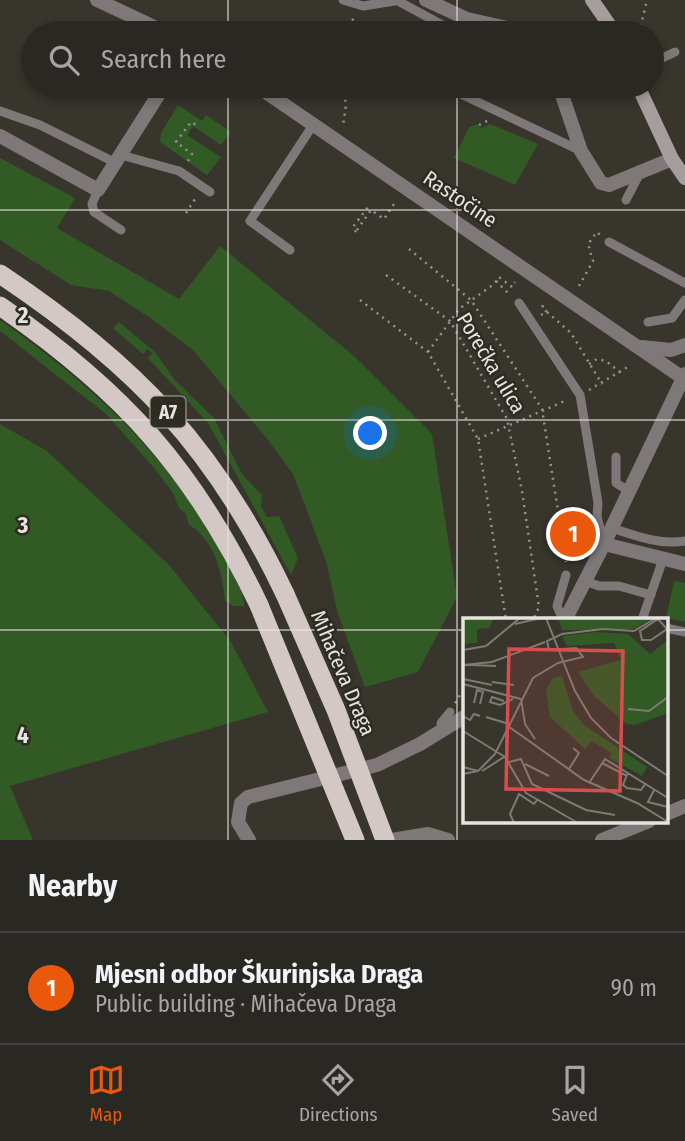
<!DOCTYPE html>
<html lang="en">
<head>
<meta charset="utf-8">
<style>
  body { margin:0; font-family:"Fira Sans Condensed",sans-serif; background:#32302a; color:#f1f3f6 }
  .you { position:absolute; left:371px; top:434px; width:24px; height:24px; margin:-18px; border:5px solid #fff; border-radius:50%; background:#1a73e8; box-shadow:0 0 0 10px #1a73e833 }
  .badge { display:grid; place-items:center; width:46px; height:46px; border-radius:50%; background:#ea580c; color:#fff; font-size:23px; font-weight:700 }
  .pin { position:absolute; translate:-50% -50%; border:4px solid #fff; box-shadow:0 2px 7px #0006 }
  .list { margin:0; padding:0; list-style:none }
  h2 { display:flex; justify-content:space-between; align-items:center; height:91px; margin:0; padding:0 28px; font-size:30px }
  h2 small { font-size:23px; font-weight:400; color:#a5a6a5 }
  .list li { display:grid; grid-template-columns:46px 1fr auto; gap:21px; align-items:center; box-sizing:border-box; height:112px; padding:0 28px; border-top:2px solid #464440 }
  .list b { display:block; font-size:26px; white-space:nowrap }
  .list p { margin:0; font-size:23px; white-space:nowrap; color:#a5a6a5 }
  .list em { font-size:23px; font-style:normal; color:#a5a6a5 }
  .icon { flex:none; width:38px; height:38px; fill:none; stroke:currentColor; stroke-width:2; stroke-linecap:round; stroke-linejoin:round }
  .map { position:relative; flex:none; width:685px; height:840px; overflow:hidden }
  .search { position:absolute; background:#2a2822; box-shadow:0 4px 10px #0003; left:21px; right:21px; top:21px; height:77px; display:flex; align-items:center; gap:18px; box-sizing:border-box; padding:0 24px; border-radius:38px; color:#a5a6a5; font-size:26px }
  .sheet { height:203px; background:#2a2822 }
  nav { display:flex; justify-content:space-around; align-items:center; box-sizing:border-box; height:98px; border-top:2px solid #464440; background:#2a2822; font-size:19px; color:#a5a6a5 }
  nav a { display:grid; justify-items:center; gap:4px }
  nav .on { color:#ea580c }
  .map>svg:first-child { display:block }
  .green { fill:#315a25 }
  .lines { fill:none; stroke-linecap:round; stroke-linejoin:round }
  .path { stroke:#96948d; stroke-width:2.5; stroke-dasharray:2 5; stroke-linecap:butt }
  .service { stroke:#7e7978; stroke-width:9 }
  .minor { stroke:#7e7978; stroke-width:14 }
  .secondary { stroke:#a69e9d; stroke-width:14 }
  .trunk { stroke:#d4c8c6; stroke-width:19 }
  .trunk-bridge { stroke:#d4c8c6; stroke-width:19 }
  .grid { fill:none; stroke:#e6e4df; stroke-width:2; stroke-opacity:0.55 }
  .labels { text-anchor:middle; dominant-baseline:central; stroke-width:5; stroke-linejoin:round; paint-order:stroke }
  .shield { fill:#2e2b23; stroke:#afaca7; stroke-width:2 }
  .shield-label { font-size:19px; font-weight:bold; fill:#e6e4df }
  .street-label { font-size:21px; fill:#e6e4df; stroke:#2e2b23 }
  .inset-road { fill:none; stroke:#7e7b74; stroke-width:2 }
  .view { fill:#d94e4d; fill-opacity:0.15; stroke:#d94e4d; stroke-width:3.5 }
  .inset-edge { fill:none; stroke:#e6e4df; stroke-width:3.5 }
  .grid-label { font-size:23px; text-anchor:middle; font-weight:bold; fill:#e6e4df; stroke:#2e2b23; stroke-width:5; stroke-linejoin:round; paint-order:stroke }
</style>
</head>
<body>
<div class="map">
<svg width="685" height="840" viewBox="0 0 685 840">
  <rect width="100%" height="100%" fill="#38352d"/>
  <g class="green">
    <path d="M 178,105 L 202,121 L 206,115 L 231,132 L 221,145 L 193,126 L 187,135 L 221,157 L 207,175 L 160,142 L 161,133 Z"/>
    <path d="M 478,124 L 481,128 L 490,124 L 538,144 L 515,185 L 454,158 L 469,127 Z"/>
    <path d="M 0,158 L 75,198 L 57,228 L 179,299 L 220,246 L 354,356 L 432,434 L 457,597 L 418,672 L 365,687 L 338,614 L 326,561 L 293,474 L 268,440 L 193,350 L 149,317 L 109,291 L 71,285 L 0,240 Z"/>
    <path d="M 0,320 C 91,384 171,457 223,557 C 230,570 245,591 244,606 L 233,606 L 225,601 C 223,574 214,539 189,525 L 186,514 L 179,508 L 173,493 L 155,469 L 106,414 L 0,331 Z"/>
    <path d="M 119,322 L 155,352 L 174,379 L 214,418 L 242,474 L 262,495 L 261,507 L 267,517 L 279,516 L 298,558 L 291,575 L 208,423 L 148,358 L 152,353 L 147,349 L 143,354 L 113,328 Z"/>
    <path d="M 0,424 L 47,451 L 169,565 L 231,642 L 268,712 L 10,786 L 33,840 L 0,840 Z"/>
    <path d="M 674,581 L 685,583 L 685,622 L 666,618 Z"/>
  </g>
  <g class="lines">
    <g class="path">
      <path d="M 346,33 L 355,15"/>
      <path d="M 639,33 L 647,0"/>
      <path d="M 343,86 L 346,105 L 343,126"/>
      <path d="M 479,125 L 489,120"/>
      <path d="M 188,161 L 192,154 L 176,142 L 191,122 L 198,126"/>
      <path d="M 186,213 L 195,199"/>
      <path d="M 357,230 L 371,210 L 384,219 L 394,204"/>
      <path d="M 356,232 L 353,227 L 368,207 L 371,210"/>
      <path d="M 409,249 L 471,300 L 542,409 L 566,562"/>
      <path d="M 386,275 L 450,321 L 507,419 L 522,491 L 539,607 L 533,620"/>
      <path d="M 496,281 L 511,296"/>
      <path d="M 579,286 L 593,261 L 588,244 L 597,232 L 600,235"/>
      <path d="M 360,300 L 428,352 L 478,439 L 506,620"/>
      <path d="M 547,312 L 571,333 L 602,384"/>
      <path d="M 541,315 L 547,312 L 542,308 L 544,303"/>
      <path d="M 428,352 L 459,309 L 494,284 L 499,277 L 512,287 L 515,282"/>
      <path d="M 589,364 L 597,359 L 606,361 L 621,373"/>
      <path d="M 589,390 L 631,365"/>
      <path d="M 478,439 L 567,400"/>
      <path d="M 455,703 L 464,689"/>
    </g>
    <g class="service">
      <path d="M 343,0 L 363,6 L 401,0"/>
      <path d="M 400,2 L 457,33"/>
      <path d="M 652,63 L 675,52"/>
      <path d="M 444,86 L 581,151"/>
      <path d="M 0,111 L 40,125 L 116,163"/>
      <path d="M 121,155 L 179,171 L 210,192"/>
      <path d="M 98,190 L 92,204 L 94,212 L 121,230"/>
      <path d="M 626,200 L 640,173"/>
      <path d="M 609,242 L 685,283"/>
      <path d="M 290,250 L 250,221 L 313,125"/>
      <path d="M 519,303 L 580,395 L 598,503 L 597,517 L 604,543"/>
      <path d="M 648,322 L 672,318 L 685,300"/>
      <path d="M 616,457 L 616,483 L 629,491"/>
      <path d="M 612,528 C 636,536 660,545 685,541"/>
      <path d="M 585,581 L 599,586 L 619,586 L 651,595"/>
      <path d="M 563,620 L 557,606 L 566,575"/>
      <path d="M 642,620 L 663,559"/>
      <path d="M 666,628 L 685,632"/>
      <path d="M 442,730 L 441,723 L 450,712"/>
    </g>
    <g class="minor">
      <path d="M 97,0 L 167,33"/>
      <path d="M 426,0 L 467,19 L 529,33"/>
      <path d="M 257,86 L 683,378"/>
      <path d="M 559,86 L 581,151 L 601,183 L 609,185 L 672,159"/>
      <path d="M 0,136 L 98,190 L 164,86"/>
      <path d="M 642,347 L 671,350 L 685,345"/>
      <path d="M 604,544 L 685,564"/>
      <path d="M 565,620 L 604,544 L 685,374"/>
      <path d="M 666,814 L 685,806"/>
      <path d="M 249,840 L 238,822 L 241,803 L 248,797 L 377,765 L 420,744 L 464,717"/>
      <path d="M 392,840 L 428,834 L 448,840"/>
      <path d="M 602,840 L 649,821"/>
    </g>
    <g class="secondary">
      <path d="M 592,0 L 615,33"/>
      <path d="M 638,86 L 672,159 L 685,178"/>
    </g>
    <g class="trunk">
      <path d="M 0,274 C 135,364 215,447 285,594"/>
      <path d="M 0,306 C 123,391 194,469 259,605"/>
    </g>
    <g class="trunk-bridge">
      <path d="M 285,594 L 336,710 L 385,840"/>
      <path d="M 259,605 L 355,840"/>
    </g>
  </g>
  <path class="grid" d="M 228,0 L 228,33M 457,0 L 457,33M 228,86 L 228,840M 457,86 L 457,840M 0,210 L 685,210M 0,420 L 685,420M 0,630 L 464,630M 666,630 L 685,630"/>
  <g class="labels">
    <rect class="shield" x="150.5" y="396.5" width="35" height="31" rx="5"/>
    <g class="shield-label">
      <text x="168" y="412">A7</text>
    </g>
    <g class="street-label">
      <text transform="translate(460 199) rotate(34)">Rastočine</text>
      <text transform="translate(491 363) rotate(59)">Porečka ulica</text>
      <text transform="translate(343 673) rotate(67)">Mihačeva Draga</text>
    </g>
  </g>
  <g transform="translate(463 618)">
    <rect width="205" height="205" fill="#38352d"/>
    <path d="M 0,0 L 15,1 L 31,0 L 26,10 L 14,11 L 14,25 L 0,26 ZM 95,0 L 190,0 L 171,11 L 116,12 L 99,12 ZM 133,14 L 165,16 L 187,36 L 205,22 L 205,95 L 172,107 L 164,106 L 131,78 L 115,54 L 158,42 L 151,25 L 104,28 L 99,18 ZM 99,58 L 110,93 L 121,107 L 184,149 L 179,158 L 146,140 L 148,135 L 129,123 L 122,131 L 87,99 L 83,72 L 90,60 Z" fill="#315a25"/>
    <path class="inset-road" d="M 83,0 L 112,73 L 128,100 L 148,120 L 205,158M 195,1 L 204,11 L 188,22 L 179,22 L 177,13 ZM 52,6 L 78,0M 0,32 L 23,28 L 57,0M 0,47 L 29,44 L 82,24M 9,47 L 33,48M 0,61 L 29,67M 29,64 L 51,67M 0,66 L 58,81 L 62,106 L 72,121M 41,83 L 29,79 L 27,84 L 37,87 L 50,81M 11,85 L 14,72 L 20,74 L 17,86M 165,91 L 186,93 L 205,79M 0,98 L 7,102 L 11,96 L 17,98M 23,99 L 46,106M 45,108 L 121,162 L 174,185 L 205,204M 0,113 L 42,139 L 63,175 L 115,205M 46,144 L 58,141 L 69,166 L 123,192 L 152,197M 139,145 L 164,158M 62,146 L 86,158M 0,149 L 15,153 L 0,156M 106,151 L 116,135 L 110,130M 15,153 L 32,136 L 70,60 L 95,45 L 120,39 L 113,30 L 86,32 L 84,23 L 99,16 L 140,11 L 171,13 L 193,0M 19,153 L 41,139M 165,154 L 160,167 L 164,170 L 178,172 L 183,165M 126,165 L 142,141 L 205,180M 191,172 L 185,184 L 205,189M 51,205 L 47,196 L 56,176 L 71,186 L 74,182"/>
    <path class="view" d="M 46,31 L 160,33 L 157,173 L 43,171 Z"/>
    <rect width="205" height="205" class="inset-edge"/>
  </g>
  <g class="grid-label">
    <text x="23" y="323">2</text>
    <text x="23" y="533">3</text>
    <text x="23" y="743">4</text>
  </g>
</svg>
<div class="you"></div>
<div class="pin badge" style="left:573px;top:534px">1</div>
<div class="search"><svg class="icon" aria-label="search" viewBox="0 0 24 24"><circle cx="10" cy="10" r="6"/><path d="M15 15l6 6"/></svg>Search here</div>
</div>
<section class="sheet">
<h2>Nearby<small></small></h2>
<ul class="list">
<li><span class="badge">1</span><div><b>Mjesni odbor Škurinjska Draga</b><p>Public building · Mihačeva Draga</p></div><em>90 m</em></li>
</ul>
</section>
<nav>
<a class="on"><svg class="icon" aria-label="map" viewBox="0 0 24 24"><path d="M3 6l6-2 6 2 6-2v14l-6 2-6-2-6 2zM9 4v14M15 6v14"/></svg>Map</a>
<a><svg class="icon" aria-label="directions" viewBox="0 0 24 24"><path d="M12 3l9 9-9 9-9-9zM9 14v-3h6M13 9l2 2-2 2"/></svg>Directions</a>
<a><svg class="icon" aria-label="saved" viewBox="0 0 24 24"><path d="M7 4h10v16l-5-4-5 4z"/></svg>Saved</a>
</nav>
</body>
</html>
